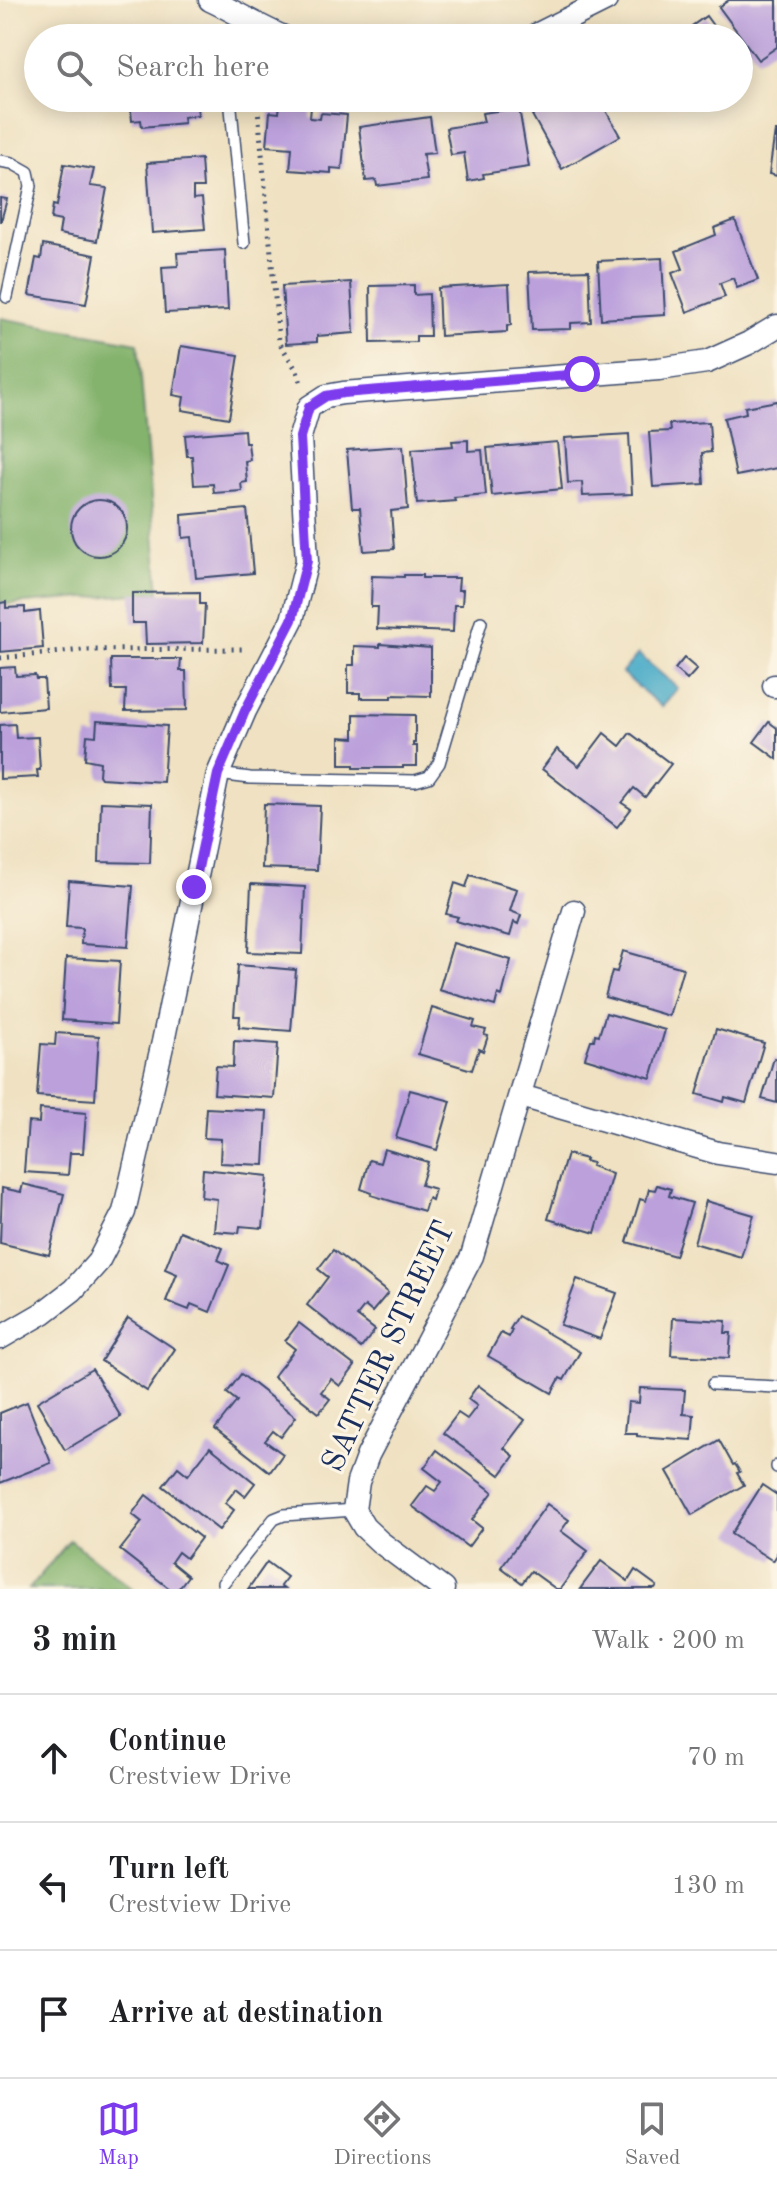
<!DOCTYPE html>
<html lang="en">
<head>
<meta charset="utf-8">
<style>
  body { margin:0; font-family:"Old Standard TT",serif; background:#f2f2f2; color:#202124 }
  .stop { position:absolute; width:24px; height:24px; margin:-18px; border:6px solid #7c3aed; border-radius:50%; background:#fff }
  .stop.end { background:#7c3aed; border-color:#fff; box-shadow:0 2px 8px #0008 }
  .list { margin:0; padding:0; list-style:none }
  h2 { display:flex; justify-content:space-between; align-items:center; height:104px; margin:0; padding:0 32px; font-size:34px }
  h2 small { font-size:26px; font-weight:400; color:#757577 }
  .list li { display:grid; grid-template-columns:52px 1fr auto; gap:24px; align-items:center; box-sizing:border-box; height:128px; padding:0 32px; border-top:2px solid #e0e0e0 }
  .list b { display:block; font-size:30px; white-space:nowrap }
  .list p { margin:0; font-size:26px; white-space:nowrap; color:#757577 }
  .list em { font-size:26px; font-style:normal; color:#757577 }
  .icon { flex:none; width:44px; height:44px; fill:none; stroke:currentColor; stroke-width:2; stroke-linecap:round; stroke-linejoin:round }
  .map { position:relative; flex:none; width:777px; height:1589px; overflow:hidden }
  .search { position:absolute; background:#fff; box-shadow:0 4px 20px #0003; left:24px; right:24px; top:24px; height:88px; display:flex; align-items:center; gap:20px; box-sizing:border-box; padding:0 28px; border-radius:44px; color:#757577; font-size:30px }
  .sheet { height:488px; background:#fff }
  nav { display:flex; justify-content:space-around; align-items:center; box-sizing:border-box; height:112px; border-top:2px solid #e0e0e0; background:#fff; font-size:22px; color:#757577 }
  nav a { display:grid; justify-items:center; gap:4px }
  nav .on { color:#7c3aed }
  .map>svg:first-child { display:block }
  .forest { fill:#84b36d; stroke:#507166; stroke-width:2 }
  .water { fill:#47aac7; stroke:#316c92; stroke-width:2 }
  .building { fill:#bba0db }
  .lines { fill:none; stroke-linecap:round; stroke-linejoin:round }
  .service-casing { stroke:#3b4a6d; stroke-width:14 }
  .minor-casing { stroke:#3b4a6d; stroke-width:25 }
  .path { stroke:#3b4a6d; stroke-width:5; stroke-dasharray:2 6; stroke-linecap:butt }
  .service { stroke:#fff; stroke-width:11 }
  .minor { stroke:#fff; stroke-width:22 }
  .route { stroke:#7c3aed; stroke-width:10 }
  .labels { text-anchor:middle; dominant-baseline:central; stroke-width:6; stroke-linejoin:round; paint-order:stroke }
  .street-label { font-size:32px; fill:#1b2f5e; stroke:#fcf5e5 }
</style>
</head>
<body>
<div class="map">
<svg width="777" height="1589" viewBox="0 0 777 1589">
  <rect width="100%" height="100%" fill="#fcf5e5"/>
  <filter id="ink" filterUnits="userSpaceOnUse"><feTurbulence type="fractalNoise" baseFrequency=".0125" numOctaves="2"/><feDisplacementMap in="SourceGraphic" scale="16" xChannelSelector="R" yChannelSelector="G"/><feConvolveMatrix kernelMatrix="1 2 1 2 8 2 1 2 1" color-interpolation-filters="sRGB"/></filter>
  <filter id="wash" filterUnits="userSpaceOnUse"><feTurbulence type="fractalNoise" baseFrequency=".006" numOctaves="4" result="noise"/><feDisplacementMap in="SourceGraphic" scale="32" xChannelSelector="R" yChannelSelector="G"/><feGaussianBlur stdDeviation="1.8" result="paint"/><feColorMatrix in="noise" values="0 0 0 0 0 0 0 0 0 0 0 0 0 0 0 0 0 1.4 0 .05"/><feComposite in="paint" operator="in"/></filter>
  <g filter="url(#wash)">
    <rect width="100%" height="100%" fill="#efe1c1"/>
    <g class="forest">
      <path d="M 0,318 L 138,343 L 159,592 L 0,605 Z"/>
      <path d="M 70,1540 L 133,1589 L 29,1589 Z"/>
    </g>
    <path class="water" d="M 638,654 L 678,688 L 662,707 L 622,673 Z"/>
    <g id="blocks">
      <g class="building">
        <path d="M 729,0 L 777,0 L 777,47 L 758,60 L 719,7 Z"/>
        <path d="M 706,16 L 722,38 L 675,38 Z"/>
        <path d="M 130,98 L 196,98 L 198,115 L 183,117 L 184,123 L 142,127 L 141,120 L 132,121 Z"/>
        <path d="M 566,98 L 599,98 L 620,136 L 562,169 L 532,115 L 552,104 L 556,111 L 569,103 Z"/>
        <path d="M 682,98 L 704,98 L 690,108 Z"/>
        <path d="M 280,104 L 311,107 L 310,118 L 320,119 L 321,113 L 347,115 L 342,169 L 331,168 L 331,173 L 290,170 L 292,148 L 267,146 L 270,112 L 279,113 Z"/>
        <path d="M 519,108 L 529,167 L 483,174 L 484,178 L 468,181 L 464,153 L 451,155 L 446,128 L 484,122 L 482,113 Z"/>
        <path d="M 430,117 L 435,153 L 423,154 L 427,180 L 377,186 L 376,180 L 366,181 L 359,127 Z"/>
        <path d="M 775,131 L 777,131 L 777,176 L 769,174 Z"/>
        <path d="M 201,159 L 203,188 L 193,188 L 193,199 L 202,198 L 205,229 L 152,233 L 147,163 Z"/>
        <path d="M 64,164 L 94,169 L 90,186 L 107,188 L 97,241 L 59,234 L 61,221 L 51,219 L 53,205 L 57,206 Z"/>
        <path d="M 0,198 L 7,199 L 1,221 L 0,221 Z"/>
        <path d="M 735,220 L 758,280 L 737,288 L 733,278 L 720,283 L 725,297 L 687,312 L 672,273 L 683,269 L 676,251 L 716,235 L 714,228 Z"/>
        <path d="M 43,245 L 95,255 L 86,304 L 29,295 L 36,258 L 41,259 Z"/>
        <path d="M 225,250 L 228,310 L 165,313 L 162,267 L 178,266 L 177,253 Z"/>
        <path d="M 662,258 L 665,315 L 601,319 L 598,261 Z"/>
        <path d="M 589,270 L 591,322 L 571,323 L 571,329 L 532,330 L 529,272 Z"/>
        <path d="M 351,282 L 354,333 L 317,336 L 317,342 L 286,344 L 282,286 Z"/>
        <path d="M 509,284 L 511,325 L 507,326 L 507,332 L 440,336 L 438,288 Z"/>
        <path d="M 414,285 L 414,295 L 429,294 L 430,336 L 416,336 L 416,342 L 371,343 L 370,286 Z"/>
        <path d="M 181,346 L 239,355 L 229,418 L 182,410 L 184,397 L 173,395 Z"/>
        <path d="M 777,401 L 777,468 L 736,476 L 724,418 L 746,413 L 745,407 Z"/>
        <path d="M 709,422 L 711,452 L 702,453 L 704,484 L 653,487 L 649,432 L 670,431 L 669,424 Z"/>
        <path d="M 244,430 L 245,443 L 248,443 L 250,460 L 245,461 L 247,482 L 241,483 L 242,491 L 214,493 L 213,484 L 194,485 L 192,456 L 187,456 L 185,435 Z"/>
        <path d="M 629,434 L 632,494 L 583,496 L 582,482 L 568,483 L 565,438 Z"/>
        <path d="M 468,440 L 468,451 L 482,450 L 486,495 L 454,498 L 455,501 L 417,504 L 412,449 L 453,446 L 452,441 Z"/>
        <path d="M 557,442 L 562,489 L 492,496 L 487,448 Z"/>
        <path d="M 403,446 L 408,509 L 391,511 L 394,549 L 364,551 L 360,508 L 352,508 L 347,450 Z"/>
        <circle cx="99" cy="528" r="28"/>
        <path d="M 247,509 L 253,573 L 196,578 L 192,537 L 183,538 L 182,515 Z"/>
        <path d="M 404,575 L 422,575 L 422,578 L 459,578 L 458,590 L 463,590 L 462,605 L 454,605 L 453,632 L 377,629 L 378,607 L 371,607 L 372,576 L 404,577 Z"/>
        <path d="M 200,592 L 200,604 L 205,604 L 203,643 L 146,644 L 145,623 L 132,623 L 132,593 Z"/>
        <path d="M 6,602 L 6,608 L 25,607 L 25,613 L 40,611 L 43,648 L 0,652 L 0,603 Z"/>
        <path d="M 380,644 L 431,648 L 431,696 L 392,695 L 392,698 L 360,698 L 360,693 L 348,693 L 348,665 L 354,665 L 354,646 L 380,647 Z"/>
        <path d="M 684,658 L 697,669 L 687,680 L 675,669 Z"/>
        <path d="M 111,659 L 181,659 L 180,671 L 186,671 L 187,710 L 125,711 L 126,690 L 112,690 Z"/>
        <path d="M 15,667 L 16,676 L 35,675 L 36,679 L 44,679 L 46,708 L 0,712 L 0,668 Z"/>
        <path d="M 354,714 L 415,715 L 415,743 L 413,743 L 413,746 L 417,746 L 417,766 L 403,766 L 403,768 L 354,768 L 354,765 L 340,765 L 340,737 L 354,738 Z"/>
        <path d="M 97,721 L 167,726 L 163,782 L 101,778 L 99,775 L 100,762 L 85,759 L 87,735 L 96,736 Z"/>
        <path d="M 769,722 L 777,728 L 777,759 L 754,742 Z"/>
        <path d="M 15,724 L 16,738 L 38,737 L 40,770 L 37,770 L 38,777 L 0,779 L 0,725 Z"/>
        <path d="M 604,733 L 620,746 L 630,733 L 671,764 L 645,797 L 634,788 L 622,803 L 631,809 L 617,827 L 542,769 L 557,749 L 579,766 Z"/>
        <path d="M 101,802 L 152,804 L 150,863 L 99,862 Z"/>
        <path d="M 264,804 L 320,806 L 317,870 L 262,868 Z"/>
        <path d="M 470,875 L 517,889 L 510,911 L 521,915 L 518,924 L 514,922 L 510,936 L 456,921 L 458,917 L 446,914 L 455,883 L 466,887 Z"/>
        <path d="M 69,881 L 133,886 L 128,947 L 81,944 L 82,928 L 66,927 Z"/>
        <path d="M 251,884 L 305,887 L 302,954 L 248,952 Z"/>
        <path d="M 453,943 L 511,960 L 502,996 L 498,994 L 495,1006 L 439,990 Z"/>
        <path d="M 623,951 L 683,968 L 669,1016 L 605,997 L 612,971 L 617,972 Z"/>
        <path d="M 66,958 L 120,961 L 116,1024 L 62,1020 Z"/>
        <path d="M 238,965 L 296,970 L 291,1031 L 239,1027 L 240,1016 L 234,1016 Z"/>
        <path d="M 432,1008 L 475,1021 L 473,1027 L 486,1030 L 484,1035 L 488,1036 L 483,1051 L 479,1049 L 472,1070 L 418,1054 Z"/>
        <path d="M 606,1013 L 665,1030 L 651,1078 L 585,1058 L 591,1040 L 594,1040 L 595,1034 L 599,1035 Z"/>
        <path d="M 716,1029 L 764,1043 L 746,1103 L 725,1097 L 724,1102 L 697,1094 Z"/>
        <path d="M 56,1033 L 99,1036 L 95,1100 L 37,1096 L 41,1044 L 55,1045 Z"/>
        <path d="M 234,1041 L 278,1044 L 274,1098 L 214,1094 L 216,1066 L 233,1067 Z"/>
        <path d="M 774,1058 L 777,1059 L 777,1103 L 762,1099 Z"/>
        <path d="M 410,1090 L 451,1101 L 437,1150 L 396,1138 Z"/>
        <path d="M 206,1108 L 267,1111 L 264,1165 L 220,1163 L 221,1139 L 204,1138 Z"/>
        <path d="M 40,1109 L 86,1113 L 83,1153 L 70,1153 L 68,1175 L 24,1172 L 28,1122 L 39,1123 Z"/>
        <path d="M 384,1149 L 428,1162 L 421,1185 L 435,1189 L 432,1200 L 428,1198 L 424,1211 L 371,1195 L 372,1193 L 361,1189 L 369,1160 L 380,1163 Z"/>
        <path d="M 567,1154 L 586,1159 L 585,1161 L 592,1163 L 591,1166 L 612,1174 L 595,1233 L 548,1219 Z"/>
        <path d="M 203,1169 L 268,1176 L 263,1228 L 240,1226 L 239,1233 L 214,1231 L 217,1199 L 201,1197 Z"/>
        <path d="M 23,1184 L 64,1194 L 49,1255 L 0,1243 L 2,1188 L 21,1192 Z"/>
        <path d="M 657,1185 L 671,1189 L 669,1196 L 692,1203 L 675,1256 L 627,1242 L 640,1199 L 646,1201 L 649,1189 L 655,1190 Z"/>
        <path d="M 706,1201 L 754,1215 L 741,1257 L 694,1243 Z"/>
        <path d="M 180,1231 L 223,1248 L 218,1260 L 229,1265 L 210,1312 L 191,1304 L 189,1310 L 166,1301 L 177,1274 L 165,1269 Z"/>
        <path d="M 333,1250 L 388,1293 L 372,1312 L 365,1306 L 357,1316 L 375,1330 L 361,1348 L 307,1305 L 328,1277 L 318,1269 Z"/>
        <path d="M 577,1279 L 617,1293 L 600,1339 L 560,1325 Z"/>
        <path d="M 518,1316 L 580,1352 L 564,1380 L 560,1378 L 552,1393 L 488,1356 L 501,1333 L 509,1337 L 512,1330 L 510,1329 Z"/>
        <path d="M 128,1318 L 175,1349 L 147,1391 L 101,1361 Z"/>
        <path d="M 673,1318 L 726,1321 L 725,1333 L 731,1333 L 729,1358 L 671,1355 Z"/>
        <path d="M 299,1323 L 355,1366 L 340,1386 L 331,1379 L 321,1392 L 330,1399 L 319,1413 L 273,1377 L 295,1349 L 285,1341 Z"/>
        <path d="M 92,1369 L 121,1417 L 65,1450 L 37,1402 Z"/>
        <path d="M 241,1374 L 296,1417 L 281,1437 L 273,1431 L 265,1441 L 283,1454 L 270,1472 L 215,1429 L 237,1401 L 227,1393 Z"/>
        <path d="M 478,1385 L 525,1420 L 504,1448 L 514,1456 L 500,1475 L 443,1433 L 458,1413 L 467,1419 L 477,1406 L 468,1399 Z"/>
        <path d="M 640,1388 L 685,1390 L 683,1414 L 694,1415 L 692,1440 L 637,1436 L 637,1433 L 625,1433 L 628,1402 L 639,1403 Z"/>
        <path d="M 27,1402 L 51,1463 L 0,1483 L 0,1413 Z"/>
        <path d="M 719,1440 L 733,1465 L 735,1464 L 740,1472 L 737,1473 L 744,1485 L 692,1515 L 667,1471 Z"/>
        <path d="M 210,1447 L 255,1483 L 245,1496 L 236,1489 L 225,1503 L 234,1510 L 219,1530 L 163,1486 L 178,1467 L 188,1475 Z"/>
        <path d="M 437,1450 L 493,1492 L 472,1520 L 482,1528 L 468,1547 L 412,1506 L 427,1486 L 435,1491 L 442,1482 L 424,1468 Z"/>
        <path d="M 762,1485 L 777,1495 L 777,1555 L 773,1561 L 731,1534 Z"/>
        <path d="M 146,1495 L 201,1538 L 186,1558 L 178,1552 L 171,1562 L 188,1576 L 178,1589 L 170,1589 L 120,1550 L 142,1522 L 132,1514 Z"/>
        <path d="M 547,1504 L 569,1520 L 561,1531 L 588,1551 L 560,1589 L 556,1589 L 531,1571 L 522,1583 L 501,1567 Z"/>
        <path d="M 601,1561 L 628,1581 L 635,1570 L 657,1586 L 655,1589 L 580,1589 Z"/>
        <path d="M 267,1562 L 287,1577 L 280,1586 L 284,1589 L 248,1589 Z"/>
      </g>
    </g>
  </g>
  <g filter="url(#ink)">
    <use href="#blocks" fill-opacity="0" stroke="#3b4a6d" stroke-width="2"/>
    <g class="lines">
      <defs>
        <g id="service">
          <path d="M 234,38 L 242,17"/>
          <path d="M 230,98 L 244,243"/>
          <path d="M 0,161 L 12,163 L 28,172 L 31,186 L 7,297"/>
          <path d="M 218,774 L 250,778 L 415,781 L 429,777 L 439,763 L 481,622"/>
          <path d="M 713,1384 L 777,1387"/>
          <path d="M 777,1467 L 777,1466"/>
          <path d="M 223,1583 L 274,1519 L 284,1515 L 354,1510"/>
        </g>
        <g id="minor">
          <path d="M 210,0 C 236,12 259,27 286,38"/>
          <path d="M 530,38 L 606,0"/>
          <path d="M 774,686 L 777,686"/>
          <path d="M 521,1096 L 718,1153 L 777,1162"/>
          <path d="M 0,1338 L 43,1313 L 73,1290 L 98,1262 L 124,1212 L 163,1042 L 218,774 L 245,711 L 292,620 L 307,561 L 300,437 L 309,407 L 326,396 L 343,393 L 659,369 L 707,362 L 749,343 L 777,326"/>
          <path d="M 443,1589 L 380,1542 L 364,1527 L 354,1510 L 358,1482 L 368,1455 L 472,1256 L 574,911"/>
        </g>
      </defs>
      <use href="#service" class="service-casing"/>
      <use href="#minor" class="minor-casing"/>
      <g class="path">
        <path d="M 257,98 L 279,342 L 297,371 L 302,386"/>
        <path d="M 0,658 L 83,650 L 244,649"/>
      </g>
      <use href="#service" class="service"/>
      <use href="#minor" class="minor"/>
    </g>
  </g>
  <g class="lines" filter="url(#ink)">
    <path class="route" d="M 194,887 L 218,774 L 245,711 L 292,620 L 307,561 L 300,437 L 309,407 L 326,396 L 343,393 L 582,374"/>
  </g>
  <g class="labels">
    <g class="street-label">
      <text transform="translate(390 1347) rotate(-65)">SATTER STREET</text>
    </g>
  </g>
</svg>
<div class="stop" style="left:582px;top:374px"></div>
<div class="stop end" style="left:194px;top:887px"></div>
<div class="search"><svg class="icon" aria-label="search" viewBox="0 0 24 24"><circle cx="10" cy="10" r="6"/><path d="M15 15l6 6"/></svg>Search here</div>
</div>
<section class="sheet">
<h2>3 min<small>Walk · 200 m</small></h2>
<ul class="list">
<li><svg class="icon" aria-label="ahead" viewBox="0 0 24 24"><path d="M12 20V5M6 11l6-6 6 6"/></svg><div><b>Continue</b><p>Crestview Drive</p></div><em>70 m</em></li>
<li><svg class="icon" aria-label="left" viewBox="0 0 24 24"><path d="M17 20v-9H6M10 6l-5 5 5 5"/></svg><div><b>Turn left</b><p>Crestview Drive</p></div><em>130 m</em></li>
<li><svg class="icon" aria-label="arrive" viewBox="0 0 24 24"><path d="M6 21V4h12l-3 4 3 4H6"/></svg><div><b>Arrive at destination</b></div></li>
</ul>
</section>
<nav>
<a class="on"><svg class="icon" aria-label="map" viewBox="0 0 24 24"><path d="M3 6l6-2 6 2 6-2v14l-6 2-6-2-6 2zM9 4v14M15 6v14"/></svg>Map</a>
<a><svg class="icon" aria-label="directions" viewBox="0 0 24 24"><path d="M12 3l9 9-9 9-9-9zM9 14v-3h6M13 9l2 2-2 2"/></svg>Directions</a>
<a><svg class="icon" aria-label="saved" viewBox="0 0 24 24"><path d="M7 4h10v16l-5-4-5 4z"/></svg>Saved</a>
</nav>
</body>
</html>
